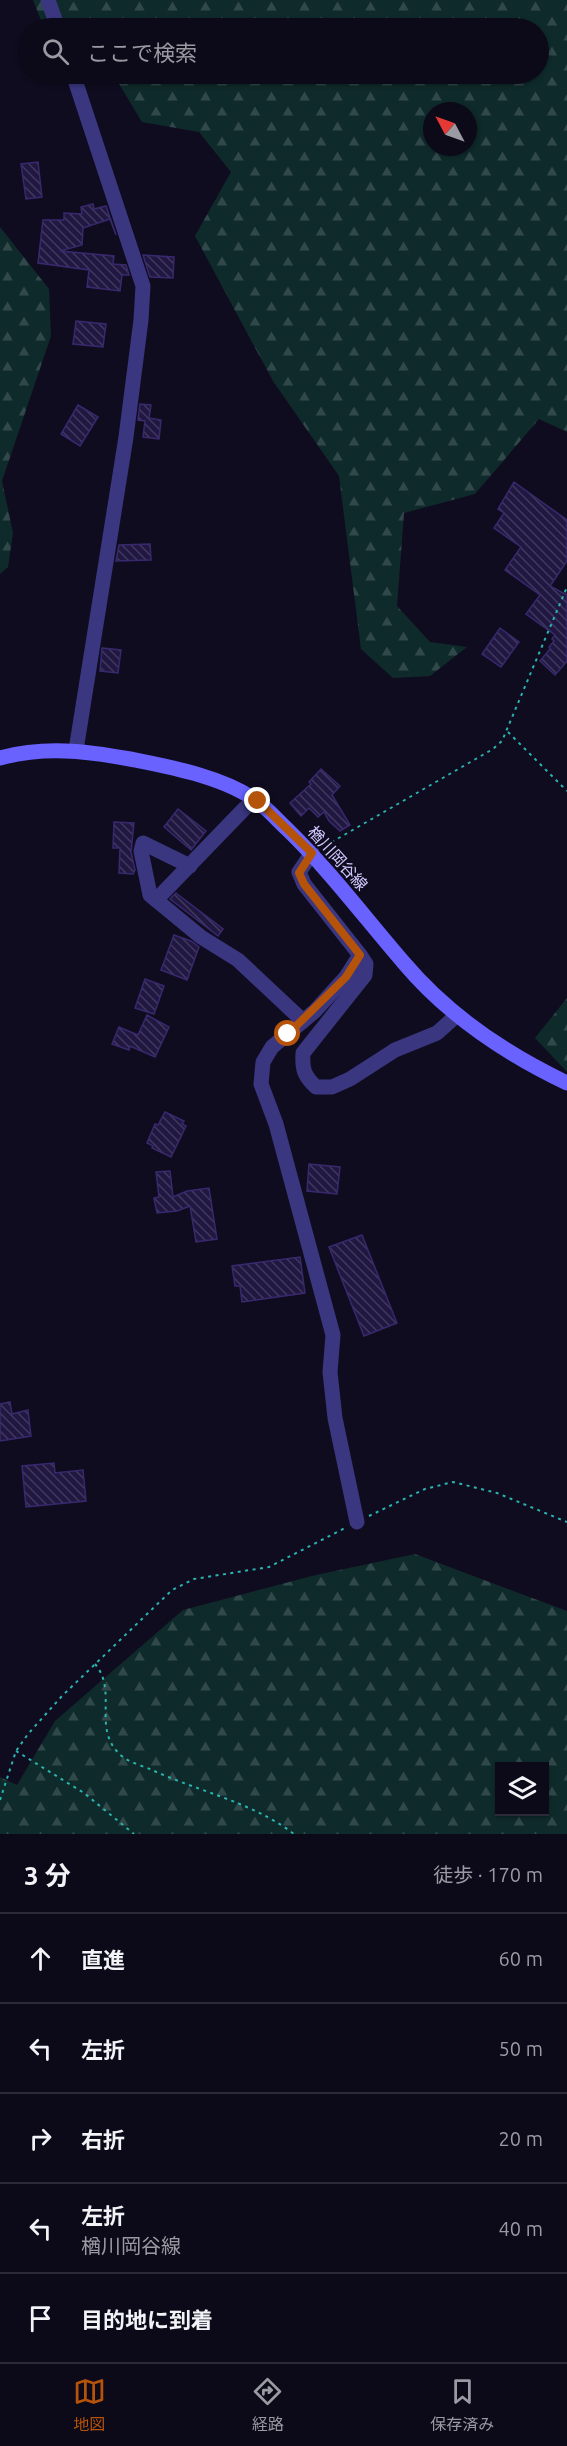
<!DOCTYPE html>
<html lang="ja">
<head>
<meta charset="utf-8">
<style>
  body { margin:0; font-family:Ubuntu,"Noto Sans JP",sans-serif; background:#151221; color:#f1f3f6 }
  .controls { position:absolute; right:18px; bottom:18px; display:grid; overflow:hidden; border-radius:0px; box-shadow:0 2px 4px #0004 }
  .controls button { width:54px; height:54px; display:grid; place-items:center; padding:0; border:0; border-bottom:2px solid #2c2a37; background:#0c0918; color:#f1f3f6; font:30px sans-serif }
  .compass { position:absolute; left:423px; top:102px; width:54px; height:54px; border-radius:50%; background:#0c0918; box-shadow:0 2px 4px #0004; rotate:311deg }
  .stop { position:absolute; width:18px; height:18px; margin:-14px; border:4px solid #b45309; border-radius:50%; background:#fff }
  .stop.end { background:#b45309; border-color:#fff; box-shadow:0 2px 6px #0008 }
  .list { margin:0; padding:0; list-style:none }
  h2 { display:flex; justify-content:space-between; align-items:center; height:78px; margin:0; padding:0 24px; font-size:26px }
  h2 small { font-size:20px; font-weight:400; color:#9a9aa2 }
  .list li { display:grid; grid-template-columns:39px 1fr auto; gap:18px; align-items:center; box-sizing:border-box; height:90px; padding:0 24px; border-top:2px solid #2c2a37 }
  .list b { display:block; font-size:22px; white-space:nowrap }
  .list p { margin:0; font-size:20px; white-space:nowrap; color:#9a9aa2 }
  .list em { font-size:20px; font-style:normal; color:#9a9aa2 }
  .icon { flex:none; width:33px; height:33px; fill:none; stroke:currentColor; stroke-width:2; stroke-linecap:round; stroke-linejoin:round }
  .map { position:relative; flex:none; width:567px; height:1834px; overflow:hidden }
  .search { position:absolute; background:#0c0918; box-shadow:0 2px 4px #0004; left:18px; right:18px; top:18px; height:66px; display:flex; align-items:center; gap:15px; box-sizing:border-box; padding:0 21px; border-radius:33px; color:#9a9aa2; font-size:22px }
  .sheet { height:528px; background:#0c0918 }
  nav { display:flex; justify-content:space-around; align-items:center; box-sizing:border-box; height:84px; border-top:2px solid #2c2a37; background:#0c0918; font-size:16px; color:#9a9aa2 }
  nav a { display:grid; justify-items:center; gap:3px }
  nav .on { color:#b45309 }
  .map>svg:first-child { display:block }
  .forest { fill:url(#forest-firs); fill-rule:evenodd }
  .building { fill:url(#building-back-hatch); stroke:#38296e; stroke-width:1.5 }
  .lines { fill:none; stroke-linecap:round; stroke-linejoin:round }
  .path { stroke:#2ab4af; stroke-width:2; stroke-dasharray:3 4.5; stroke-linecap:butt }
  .street { stroke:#3a3680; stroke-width:15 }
  .secondary { stroke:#6962ff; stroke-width:15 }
  .route { stroke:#b45309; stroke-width:8 }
  .labels { text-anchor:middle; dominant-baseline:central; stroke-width:4.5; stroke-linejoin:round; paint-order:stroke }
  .street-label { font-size:16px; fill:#d2cbff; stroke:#100c20 }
</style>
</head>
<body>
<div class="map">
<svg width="567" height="1834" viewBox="0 0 567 1834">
  <defs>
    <pattern id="forest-firs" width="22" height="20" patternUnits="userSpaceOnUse" patternTransform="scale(1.5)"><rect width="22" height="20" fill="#0f2a2a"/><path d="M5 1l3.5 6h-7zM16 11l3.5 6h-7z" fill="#31484a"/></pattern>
    <pattern id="building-back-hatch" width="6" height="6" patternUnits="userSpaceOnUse" patternTransform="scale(1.5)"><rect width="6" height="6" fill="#211841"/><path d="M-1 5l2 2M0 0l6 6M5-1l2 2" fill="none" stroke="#40385e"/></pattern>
  </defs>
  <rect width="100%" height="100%" fill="#100c20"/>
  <g class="forest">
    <path d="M 33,0 L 567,0 L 567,432 L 539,419 L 475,494 L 404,513 L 397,606 L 430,642 L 467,647 L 430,676 L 393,678 L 361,649 L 339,476 L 273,381 L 195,236 L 231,172 L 199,132 L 142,122 L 113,74 L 538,74 L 538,28 L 51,28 L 42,23 ZM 432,111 L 468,111 L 468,147 L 432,147 Z"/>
    <path d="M 0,227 L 49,289 L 51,336 L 2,481 L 13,533 L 8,567 L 0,574 Z"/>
    <path d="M 567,998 L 567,1072 L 535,1038 Z"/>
    <path d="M 415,1554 L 567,1611 L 567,1834 L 0,1834 L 0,1777 L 17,1785 L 55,1721 L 183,1610 L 316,1575 ZM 544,1766 L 544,1812 L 500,1812 L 500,1766 Z"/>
  </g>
  <g class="building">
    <path d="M 38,162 L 42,197 L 26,199 L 21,164 Z"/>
    <path d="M 93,204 L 94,209 L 106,206 L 116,235 L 110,219 L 83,228 L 82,245 L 60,251 L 114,256 L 113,264 L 126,265 L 129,275 L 122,275 L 120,291 L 87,287 L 89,270 L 38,263 L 43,220 L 64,220 L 64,213 L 82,214 L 81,207 Z"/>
    <path d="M 143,255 L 174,257 L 173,278 L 150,277 Z"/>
    <path d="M 76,321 L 106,324 L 103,347 L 73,344 Z"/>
    <path d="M 140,404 L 151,405 L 149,418 L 161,420 L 159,439 L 143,437 L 145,421 L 138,420 Z"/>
    <path d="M 78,405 L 98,417 L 80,446 L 61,434 Z"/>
    <path d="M 514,482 L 567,520 L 567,561 L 550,586 L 567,595 L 567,661 L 555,675 L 540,661 L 550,649 L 549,647 L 554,641 L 552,639 L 555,635 L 526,614 L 540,595 L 505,570 L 521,547 L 494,528 L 504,513 L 498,509 Z"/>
    <path d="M 150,544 L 151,560 L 116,561 L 119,545 Z"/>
    <path d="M 500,628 L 519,642 L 501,667 L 482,654 Z"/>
    <path d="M 102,648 L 121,650 L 118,673 L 100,671 Z"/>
    <path d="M 321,769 L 340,786 L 332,795 L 350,825 L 340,831 L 329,821 L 324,812 L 318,817 L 309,808 L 301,816 L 290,803 L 311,784 L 309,782 Z"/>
    <path d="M 178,809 L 206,831 L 191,850 L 164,827 Z"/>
    <path d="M 114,822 L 134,823 L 131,852 L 135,870 L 133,874 L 119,873 L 120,848 L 113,848 Z"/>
    <path d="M 176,893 L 223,929 L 218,936 L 170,899 Z"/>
    <path d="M 174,935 L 191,941 L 199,947 L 187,980 L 161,970 Z"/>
    <path d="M 145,979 L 164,986 L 154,1014 L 135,1008 Z"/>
    <path d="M 147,1015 L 169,1027 L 155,1057 L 130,1046 L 129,1050 L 112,1044 L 119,1027 L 138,1035 Z"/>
    <path d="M 165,1112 L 184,1121 L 182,1124 L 186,1126 L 171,1157 L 152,1148 L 153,1146 L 147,1143 L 155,1124 L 158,1125 Z"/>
    <path d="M 309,1164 L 340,1167 L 337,1194 L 307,1191 Z"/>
    <path d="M 170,1171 L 173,1197 L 187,1191 L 209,1188 L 217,1239 L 196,1242 L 190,1206 L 177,1211 L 157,1213 L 154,1198 L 159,1197 L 156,1172 Z"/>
    <path d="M 362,1235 L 397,1323 L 364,1336 L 329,1247 Z"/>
    <path d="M 300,1257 L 305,1293 L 242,1302 L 240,1286 L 235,1286 L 232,1266 Z"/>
    <path d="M 10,1402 L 12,1414 L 28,1410 L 31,1436 L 0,1441 L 0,1404 Z"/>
    <path d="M 54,1463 L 55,1473 L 83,1470 L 86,1501 L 26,1507 L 22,1466 Z"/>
  </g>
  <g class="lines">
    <g class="path">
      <path d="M 508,732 L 567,791"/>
      <path d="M 325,846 L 493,749 L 502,741 L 567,587"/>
      <path d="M 369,1516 L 425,1489 L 453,1482 L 497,1493 L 567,1522"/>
      <path d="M 95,1664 C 119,1692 90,1731 123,1757 C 131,1763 143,1766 152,1770 C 200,1792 252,1802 294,1834"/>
      <path d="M 16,1751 L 84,1793 L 134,1834"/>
      <path d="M 0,1800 L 16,1751 L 28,1734 L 62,1696 L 172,1590 L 194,1579 L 269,1567 L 345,1528"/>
    </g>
    <g class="street">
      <path d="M 48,0 L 58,28"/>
      <path d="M 73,74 L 143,286 L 141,320 L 126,437 L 76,750"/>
      <path d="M 312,853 L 299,872 L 304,884 L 360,955 L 366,964 L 365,975 L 303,1053 C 302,1069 304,1076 316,1087 L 332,1087 L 350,1079 L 395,1050 L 437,1033 L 456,1016"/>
      <path d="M 190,866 L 143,843 L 141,851 L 150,895 L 201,937 L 238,960 L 303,1021"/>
      <path d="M 156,900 L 245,808"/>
      <path d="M 357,1522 L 335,1418 L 330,1372 L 333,1335 L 276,1124 L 261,1084 L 263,1062 L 272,1047 L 315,1011 L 346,977 L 360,955"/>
    </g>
    <path class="secondary" d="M 0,758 C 44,746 86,751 130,759 C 170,767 225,777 258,802 C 269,810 278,821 288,830 C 330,871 365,918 404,963 C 448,1015 506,1054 567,1083"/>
  </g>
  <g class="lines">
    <path class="route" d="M 258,801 L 312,853 L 299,873 L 304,884 L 360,955 L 346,977 L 288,1034"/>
  </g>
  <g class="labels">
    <g class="street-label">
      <text transform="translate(338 858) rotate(48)">楢川岡谷線</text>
    </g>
  </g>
</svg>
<div class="controls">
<button><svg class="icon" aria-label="layers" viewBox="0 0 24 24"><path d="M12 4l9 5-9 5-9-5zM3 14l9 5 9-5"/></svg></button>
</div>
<svg class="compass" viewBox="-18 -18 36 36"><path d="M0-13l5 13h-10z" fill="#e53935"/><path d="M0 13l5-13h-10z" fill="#9a9aa2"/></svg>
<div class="stop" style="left:288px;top:1034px"></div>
<div class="stop end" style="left:258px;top:801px"></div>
<div class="search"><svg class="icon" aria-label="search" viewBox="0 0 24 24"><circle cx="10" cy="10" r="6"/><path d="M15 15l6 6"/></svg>ここで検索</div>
</div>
<section class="sheet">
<h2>3 分<small>徒歩 · 170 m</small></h2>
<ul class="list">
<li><svg class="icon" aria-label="ahead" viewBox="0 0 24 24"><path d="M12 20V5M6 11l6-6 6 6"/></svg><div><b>直進</b></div><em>60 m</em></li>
<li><svg class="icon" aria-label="left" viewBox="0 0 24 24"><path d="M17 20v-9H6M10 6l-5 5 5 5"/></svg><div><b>左折</b></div><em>50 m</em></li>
<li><svg class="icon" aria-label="right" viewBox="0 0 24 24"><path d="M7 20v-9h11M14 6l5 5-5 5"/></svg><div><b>右折</b></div><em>20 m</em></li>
<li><svg class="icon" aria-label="left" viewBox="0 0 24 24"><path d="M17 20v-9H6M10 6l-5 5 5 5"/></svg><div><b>左折</b><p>楢川岡谷線</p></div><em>40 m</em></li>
<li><svg class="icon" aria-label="arrive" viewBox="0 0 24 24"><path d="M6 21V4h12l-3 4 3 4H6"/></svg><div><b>目的地に到着</b></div></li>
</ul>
</section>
<nav>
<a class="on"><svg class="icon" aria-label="map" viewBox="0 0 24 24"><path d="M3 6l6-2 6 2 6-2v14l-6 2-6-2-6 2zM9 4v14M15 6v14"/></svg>地図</a>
<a><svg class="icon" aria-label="directions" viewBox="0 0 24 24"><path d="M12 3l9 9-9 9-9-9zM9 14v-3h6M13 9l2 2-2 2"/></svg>経路</a>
<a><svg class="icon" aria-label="saved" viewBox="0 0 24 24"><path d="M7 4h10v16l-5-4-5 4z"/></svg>保存済み</a>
</nav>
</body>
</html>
